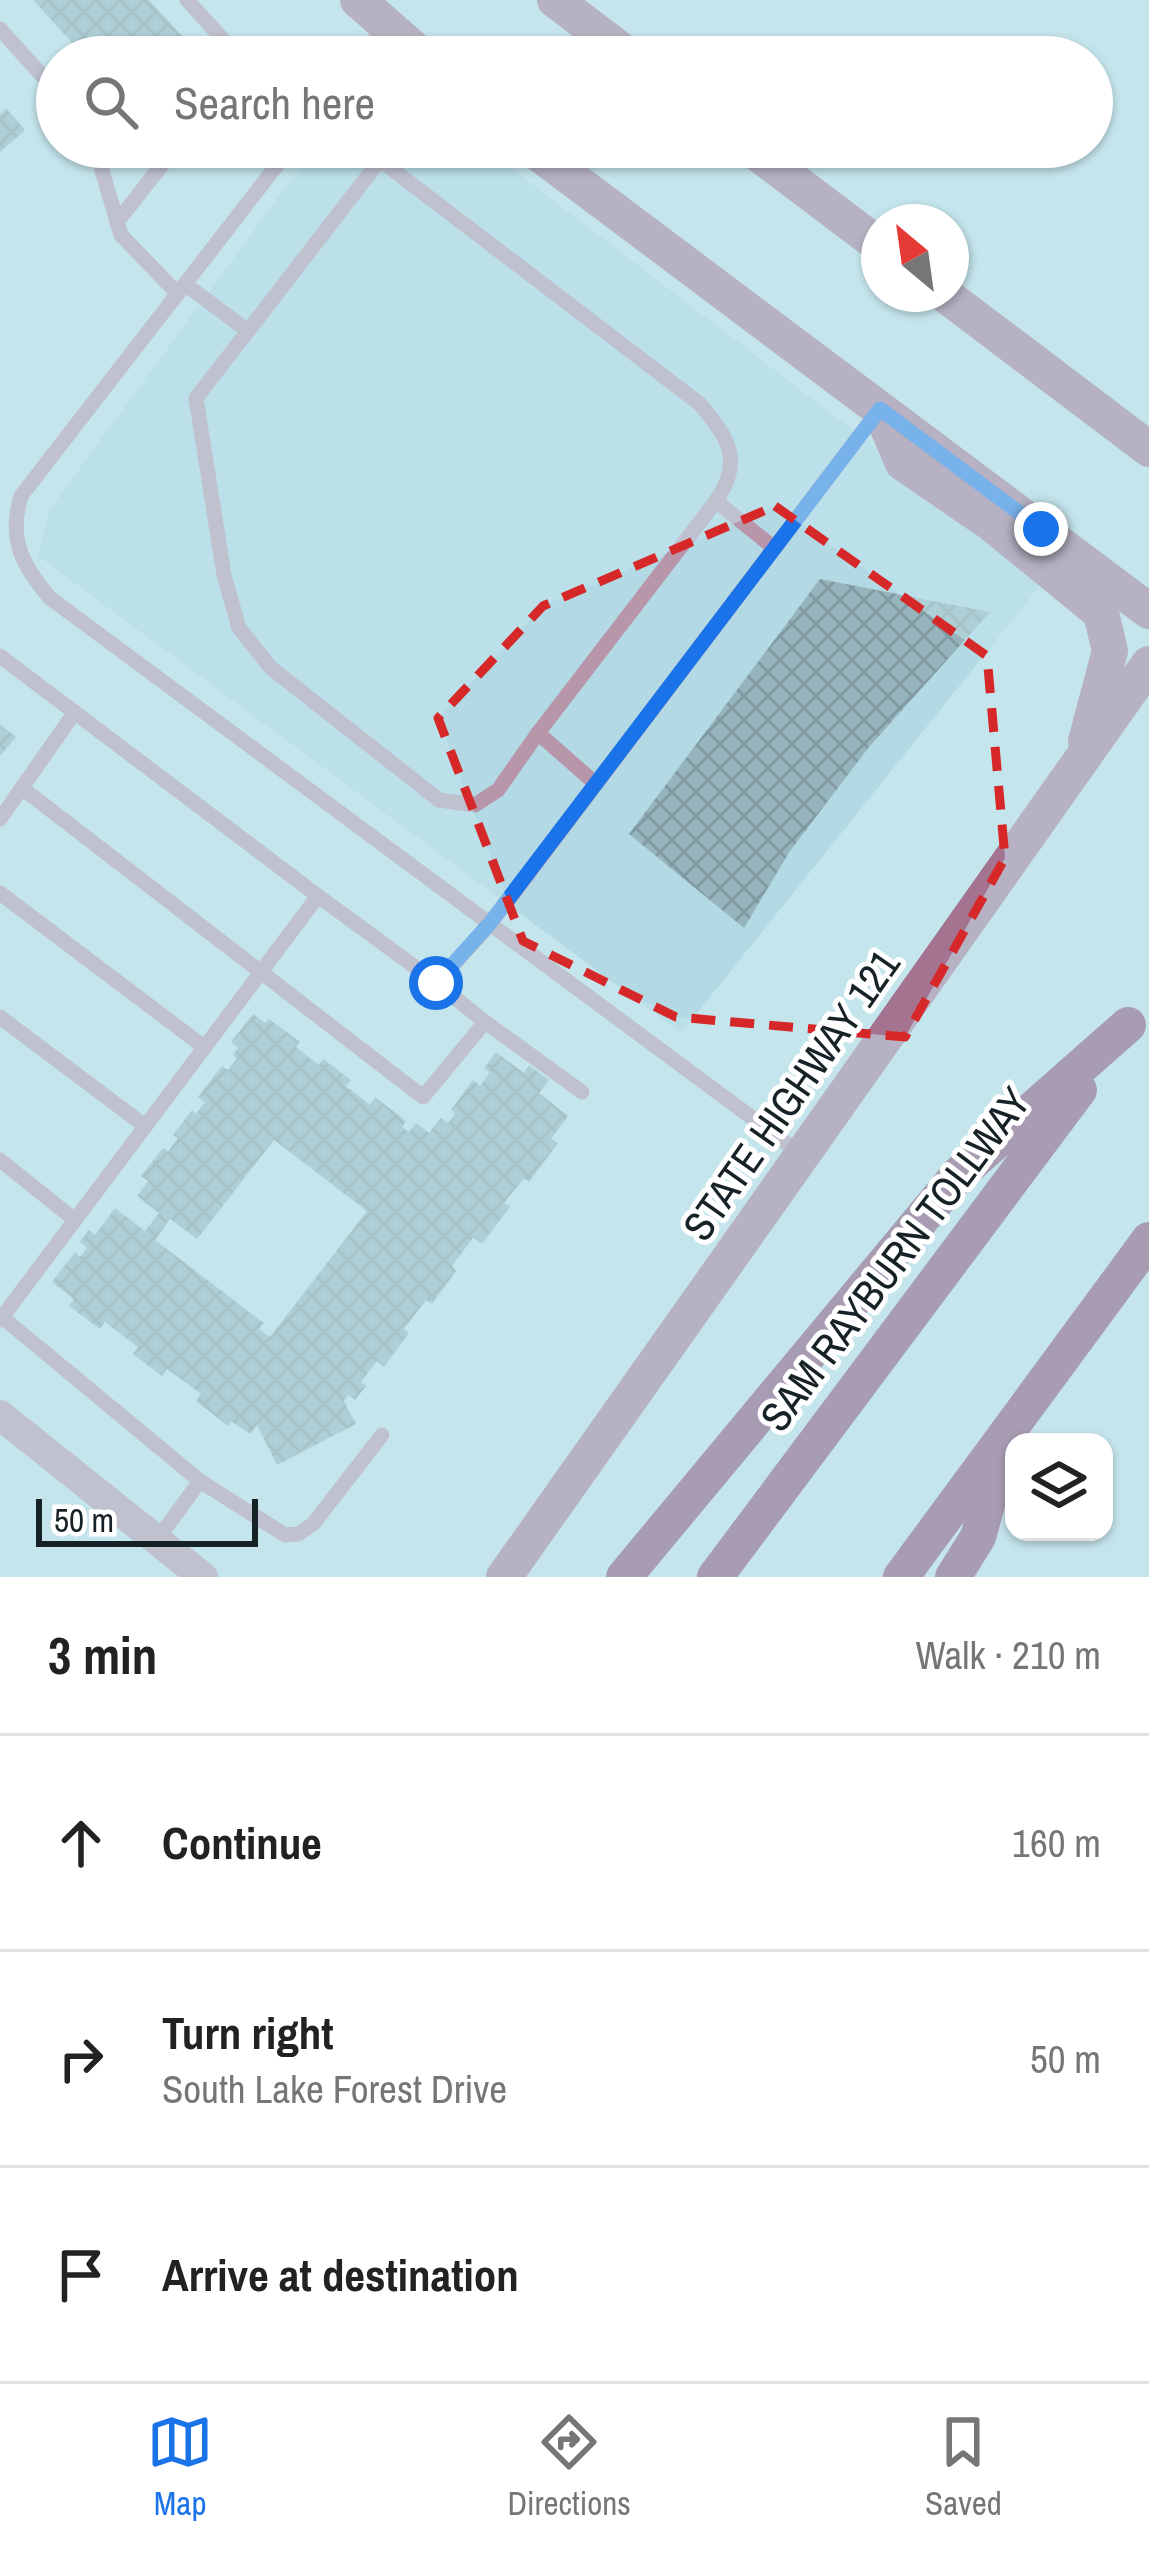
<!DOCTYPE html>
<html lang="en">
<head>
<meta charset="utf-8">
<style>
  body { margin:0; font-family:"Archivo Narrow",sans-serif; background:#f6f6f6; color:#222 }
  .controls { position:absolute; right:36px; bottom:36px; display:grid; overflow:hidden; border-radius:24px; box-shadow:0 3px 9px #0004 }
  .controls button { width:108px; height:108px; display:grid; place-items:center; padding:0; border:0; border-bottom:3px solid #e0e0e0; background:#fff; color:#222; font:60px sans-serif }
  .compass { position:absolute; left:861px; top:204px; width:108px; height:108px; border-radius:50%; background:#fff; box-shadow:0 3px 9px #0004; rotate:331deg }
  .scale { position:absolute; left:36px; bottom:30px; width:222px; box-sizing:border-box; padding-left:12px; border:6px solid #162225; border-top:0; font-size:33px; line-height:42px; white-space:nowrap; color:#162225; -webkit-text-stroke:9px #fff; paint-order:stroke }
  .stop { position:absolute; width:36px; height:36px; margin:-27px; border:9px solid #1a73e8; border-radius:50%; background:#fff }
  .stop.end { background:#1a73e8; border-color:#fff; box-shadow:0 3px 12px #0008 }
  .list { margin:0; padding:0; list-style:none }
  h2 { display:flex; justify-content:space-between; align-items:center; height:156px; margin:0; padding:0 48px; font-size:51px }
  h2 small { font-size:39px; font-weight:400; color:#767676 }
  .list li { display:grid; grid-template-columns:78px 1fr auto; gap:36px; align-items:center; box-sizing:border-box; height:216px; padding:0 48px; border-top:3px solid #e0e0e0 }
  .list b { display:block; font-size:45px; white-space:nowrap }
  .list p { margin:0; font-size:39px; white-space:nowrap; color:#767676 }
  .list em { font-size:39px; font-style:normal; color:#767676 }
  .icon { flex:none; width:66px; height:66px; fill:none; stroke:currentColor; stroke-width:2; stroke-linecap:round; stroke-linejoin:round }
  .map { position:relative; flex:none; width:1149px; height:1577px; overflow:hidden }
  .search { position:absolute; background:#fff; box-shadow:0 3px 9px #0004; left:36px; right:36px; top:36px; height:132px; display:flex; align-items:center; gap:30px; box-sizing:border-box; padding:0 42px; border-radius:66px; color:#767676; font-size:45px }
  .sheet { height:804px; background:#fff }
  nav { display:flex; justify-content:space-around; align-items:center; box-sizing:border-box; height:168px; border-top:3px solid #e0e0e0; background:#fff; font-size:33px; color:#767676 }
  nav a { display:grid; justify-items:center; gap:6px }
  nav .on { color:#1a73e8 }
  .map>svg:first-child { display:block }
  .built { fill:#b2d9e4 }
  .building { fill:url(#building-cross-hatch); fill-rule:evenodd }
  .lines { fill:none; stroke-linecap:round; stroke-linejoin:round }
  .lane { stroke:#b896aa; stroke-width:15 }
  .street { stroke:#b896aa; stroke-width:30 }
  .secondary { stroke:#a47390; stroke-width:36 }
  .highway { stroke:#86436d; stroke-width:36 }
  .route { stroke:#1a73e8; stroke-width:15 }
  .marked { fill:none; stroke:#d62828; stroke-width:9; stroke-dasharray:24 15; stroke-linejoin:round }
  .labels { text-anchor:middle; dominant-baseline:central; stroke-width:10; stroke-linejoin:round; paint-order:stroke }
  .street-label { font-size:42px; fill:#162225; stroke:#fff }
</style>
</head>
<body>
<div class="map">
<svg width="1149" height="1577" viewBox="0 0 1149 1577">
  <defs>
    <pattern id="building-cross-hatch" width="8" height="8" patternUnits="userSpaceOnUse" patternTransform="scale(3)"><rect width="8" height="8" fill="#96b4bc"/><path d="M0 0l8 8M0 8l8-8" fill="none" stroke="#819aa1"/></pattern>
  </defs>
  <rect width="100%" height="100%" fill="#c5e5ed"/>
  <path class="built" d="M 315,147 L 484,147 L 1046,578 L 681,1033 L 38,556 L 49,510 Z"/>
  <g class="building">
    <path d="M 33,0 L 149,0 L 201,57 L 85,57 Z"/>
    <path d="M 6,108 L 25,130 L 0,152 L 0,114 Z"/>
    <path d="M 820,579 L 990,612 L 869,747 L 790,851 L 744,928 L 629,834 Z"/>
    <path d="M 0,724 L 16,737 L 0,756 Z"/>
    <path d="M 253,1014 L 265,1023 L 269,1019 L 300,1042 L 296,1047 L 319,1065 L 323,1059 L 351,1080 L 346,1086 L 370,1105 L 375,1097 L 406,1121 L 402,1127 L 409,1132 L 416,1123 L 429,1133 L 441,1118 L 448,1123 L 455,1114 L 451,1110 L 473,1080 L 480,1086 L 490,1072 L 484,1068 L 496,1052 L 524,1073 L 529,1065 L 549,1080 L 539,1093 L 568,1116 L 551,1139 L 558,1143 L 529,1182 L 524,1178 L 504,1203 L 510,1207 L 482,1244 L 473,1238 L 452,1266 L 456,1271 L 432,1304 L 426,1300 L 404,1329 L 409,1333 L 384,1367 L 377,1361 L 361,1382 L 366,1386 L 355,1400 L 348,1395 L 344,1401 L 356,1424 L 277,1465 L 257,1425 L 250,1434 L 231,1421 L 228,1426 L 196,1401 L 201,1394 L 167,1369 L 162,1376 L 133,1354 L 138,1347 L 105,1322 L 100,1329 L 69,1306 L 74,1299 L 52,1282 L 75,1252 L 80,1257 L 87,1248 L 80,1242 L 89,1230 L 95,1235 L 115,1208 L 145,1231 L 159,1213 L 137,1196 L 148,1181 L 141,1176 L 163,1148 L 168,1152 L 178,1138 L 173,1135 L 192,1110 L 196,1114 L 205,1102 L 198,1097 L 222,1066 L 228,1070 L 237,1058 L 233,1055 L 238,1048 L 231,1042 ZM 274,1140 L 367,1211 L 270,1337 L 259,1329 L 264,1323 L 155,1240 L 170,1219 L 197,1239 Z"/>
  </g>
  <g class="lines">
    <g class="lane">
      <path d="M 187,0 L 229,46 L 233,57"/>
      <path d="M 0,29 L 57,92"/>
      <path d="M 361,57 L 385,26"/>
      <path d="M 95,147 L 121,235 L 178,294"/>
      <path d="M 291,147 L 21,496 C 8,539 22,565 50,598 L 801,1154"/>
      <path d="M 117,222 L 176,147"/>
      <path d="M 185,284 L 248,331 L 196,398 L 224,575 L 239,628 L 271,668 L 439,800 L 475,805 L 498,790 L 538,733"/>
      <path d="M 248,331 L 380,160 L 700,404 C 728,438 744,460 716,501"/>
      <path d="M 0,656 L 318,896 L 0,1320"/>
      <path d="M 596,784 L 538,733 L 716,501 L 774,548"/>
      <path d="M 22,788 L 423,1097 L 485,1022 L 437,983"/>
      <path d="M 0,819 L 75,712"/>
      <path d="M 0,893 L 204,1047"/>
      <path d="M 318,896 L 437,983 L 490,924 L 878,411"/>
      <path d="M 0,1017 L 145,1126"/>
      <path d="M 485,1022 L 582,1092"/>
      <path d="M 0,1160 L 75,1220"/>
      <path d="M 2,1317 L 200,1481 L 157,1540"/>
      <path d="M 200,1481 L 285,1535 L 298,1534 L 313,1524 L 382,1435"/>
    </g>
    <path class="street" d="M 0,1415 L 203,1577"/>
    <g class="secondary">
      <path d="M 358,0 L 423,57"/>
      <path d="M 555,0 L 630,57"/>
      <path d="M 530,147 L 1149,611"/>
      <path d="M 749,147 L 879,245"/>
      <path d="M 944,294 L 1149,449"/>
      <path d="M 881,412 L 903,463 L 992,524 L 1101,613 L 1110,651 L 1086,741"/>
      <path d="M 504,1577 L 1149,664"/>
    </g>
    <g class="highway">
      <path d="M 624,1577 L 958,1175 L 1128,1025"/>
      <path d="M 715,1577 L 1079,1090"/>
      <path d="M 901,1577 L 1149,1240"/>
      <path d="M 953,1577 L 978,1537 L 1001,1454"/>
    </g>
  </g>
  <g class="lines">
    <path class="route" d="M 436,983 L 490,923 L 880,409 L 1041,529"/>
  </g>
  <path d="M0 0H1149V1577H0ZM 775,506 L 987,656 L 1005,858 L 905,1037 L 676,1017 L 523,941 L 438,718 L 543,606 Z" fill="#c5e5ed" fill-opacity=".55" fill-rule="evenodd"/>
  <path class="marked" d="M 775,506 L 987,656 L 1005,858 L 905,1037 L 676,1017 L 523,941 L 438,718 L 543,606 Z"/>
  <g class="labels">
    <g class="street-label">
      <text transform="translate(791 1095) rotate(-55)">STATE HIGHWAY 121</text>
      <text transform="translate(895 1259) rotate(-53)">SAM RAYBURN TOLLWAY</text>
    </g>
  </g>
</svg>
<div class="controls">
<button><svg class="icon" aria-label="layers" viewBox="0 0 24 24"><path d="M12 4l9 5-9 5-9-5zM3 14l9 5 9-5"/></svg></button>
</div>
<svg class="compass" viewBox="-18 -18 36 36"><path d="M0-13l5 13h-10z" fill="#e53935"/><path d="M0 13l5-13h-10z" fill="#767676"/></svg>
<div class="scale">50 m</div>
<div class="stop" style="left:436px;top:983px"></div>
<div class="stop end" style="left:1041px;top:529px"></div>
<div class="search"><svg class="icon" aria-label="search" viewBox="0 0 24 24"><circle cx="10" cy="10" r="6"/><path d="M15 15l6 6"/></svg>Search here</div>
</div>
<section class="sheet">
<h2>3 min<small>Walk · 210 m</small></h2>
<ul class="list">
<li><svg class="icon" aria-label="ahead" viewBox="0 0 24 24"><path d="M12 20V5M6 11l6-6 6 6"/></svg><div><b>Continue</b></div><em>160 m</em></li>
<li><svg class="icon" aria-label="right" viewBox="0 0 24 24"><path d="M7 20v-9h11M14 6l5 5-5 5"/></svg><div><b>Turn right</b><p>South Lake Forest Drive</p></div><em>50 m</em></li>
<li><svg class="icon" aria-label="arrive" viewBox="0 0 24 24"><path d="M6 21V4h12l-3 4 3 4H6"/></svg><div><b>Arrive at destination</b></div></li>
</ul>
</section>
<nav>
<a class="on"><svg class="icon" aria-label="map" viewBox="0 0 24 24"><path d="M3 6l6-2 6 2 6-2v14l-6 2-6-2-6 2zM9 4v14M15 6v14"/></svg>Map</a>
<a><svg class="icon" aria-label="directions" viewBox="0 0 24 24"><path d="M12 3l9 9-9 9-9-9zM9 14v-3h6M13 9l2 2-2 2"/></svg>Directions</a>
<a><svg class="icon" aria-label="saved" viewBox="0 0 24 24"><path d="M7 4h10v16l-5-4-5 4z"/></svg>Saved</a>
</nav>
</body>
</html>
